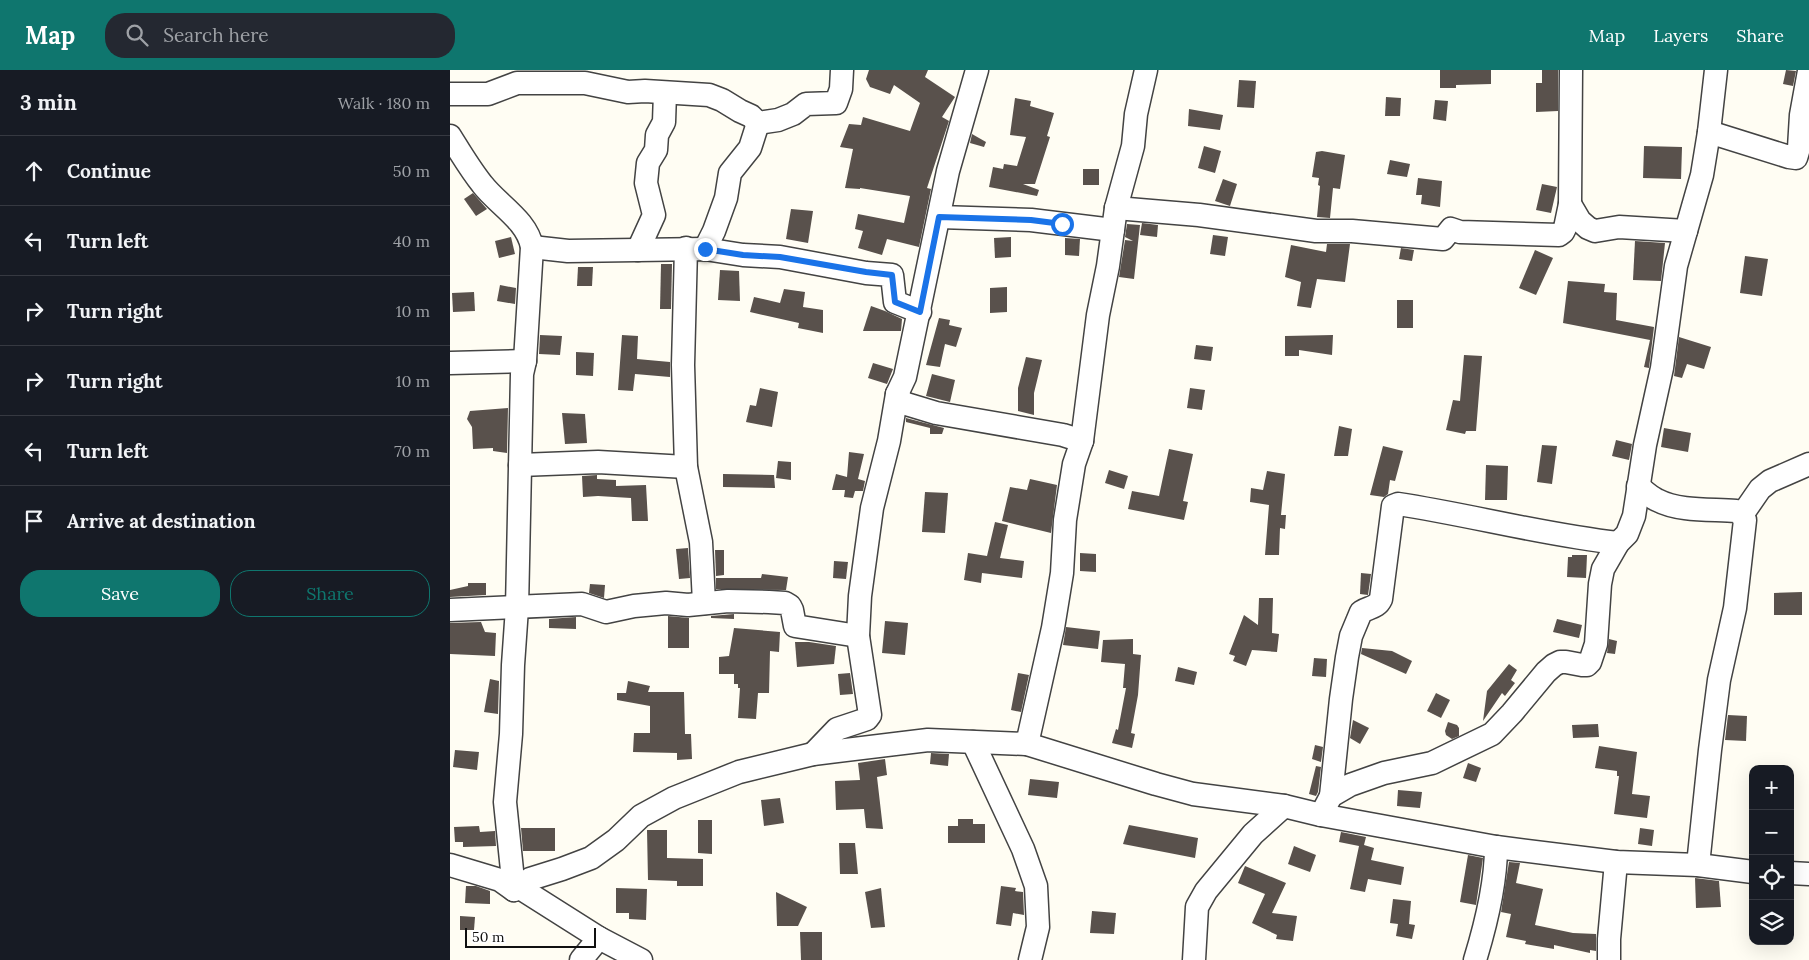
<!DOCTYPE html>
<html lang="en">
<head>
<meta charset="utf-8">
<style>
  body { margin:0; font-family:Lora,serif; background:#242831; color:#f1f3f6 }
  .controls { position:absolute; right:15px; bottom:15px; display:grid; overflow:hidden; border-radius:10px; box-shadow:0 5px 20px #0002 }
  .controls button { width:45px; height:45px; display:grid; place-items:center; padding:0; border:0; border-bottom:1px solid #363941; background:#171b24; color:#f1f3f6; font:25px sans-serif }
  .scale { position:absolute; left:15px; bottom:12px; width:131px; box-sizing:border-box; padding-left:5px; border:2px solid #101010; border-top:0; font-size:14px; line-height:18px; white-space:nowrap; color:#101010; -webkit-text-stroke:4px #fff; paint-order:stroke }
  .stop { position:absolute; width:15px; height:15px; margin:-11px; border:4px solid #1a73e8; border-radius:50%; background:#fff }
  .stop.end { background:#1a73e8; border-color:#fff; box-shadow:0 1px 5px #0008 }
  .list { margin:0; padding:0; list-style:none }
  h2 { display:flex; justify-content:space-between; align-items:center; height:65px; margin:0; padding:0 20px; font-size:21px }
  h2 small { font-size:16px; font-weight:400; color:#9ea1a6 }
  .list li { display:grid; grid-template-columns:32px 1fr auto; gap:15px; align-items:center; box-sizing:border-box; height:70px; padding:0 20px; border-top:1px solid #363941 }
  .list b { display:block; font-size:19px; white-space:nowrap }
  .list em { font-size:16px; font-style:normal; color:#9ea1a6 }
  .actions { display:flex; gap:10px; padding:15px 20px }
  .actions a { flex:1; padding:11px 0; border:1px solid #0f766e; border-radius:20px; text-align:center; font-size:18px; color:#0f766e }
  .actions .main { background:#0f766e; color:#fff }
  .icon { flex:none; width:28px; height:28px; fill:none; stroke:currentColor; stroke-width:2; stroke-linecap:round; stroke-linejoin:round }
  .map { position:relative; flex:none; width:1359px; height:890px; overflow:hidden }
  header { display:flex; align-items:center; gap:30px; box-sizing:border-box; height:70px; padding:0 25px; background:#0f766e; color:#fff }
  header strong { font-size:24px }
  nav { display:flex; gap:28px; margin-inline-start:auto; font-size:18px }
  .search { width:350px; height:45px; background:#242831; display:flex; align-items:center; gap:12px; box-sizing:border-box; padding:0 18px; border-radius:20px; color:#9ea1a6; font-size:19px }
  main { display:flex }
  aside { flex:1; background:#171b24 }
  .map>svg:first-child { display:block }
  .building { fill:#59514c }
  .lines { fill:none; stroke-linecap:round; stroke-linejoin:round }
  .minor-casing { stroke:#434343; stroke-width:25 }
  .minor { stroke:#fff; stroke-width:22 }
  .route { stroke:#1a73e8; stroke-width:6 }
</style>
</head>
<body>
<header>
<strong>Map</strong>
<div class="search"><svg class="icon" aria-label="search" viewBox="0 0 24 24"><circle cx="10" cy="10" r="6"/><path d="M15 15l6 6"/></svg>Search here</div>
<nav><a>Map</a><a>Layers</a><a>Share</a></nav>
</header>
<main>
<aside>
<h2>3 min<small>Walk · 180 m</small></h2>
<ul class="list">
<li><svg class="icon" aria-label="ahead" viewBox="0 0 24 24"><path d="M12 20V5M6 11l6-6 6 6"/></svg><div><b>Continue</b></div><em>50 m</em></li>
<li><svg class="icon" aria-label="left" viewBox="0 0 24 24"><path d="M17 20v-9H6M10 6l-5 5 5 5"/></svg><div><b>Turn left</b></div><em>40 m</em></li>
<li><svg class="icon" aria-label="right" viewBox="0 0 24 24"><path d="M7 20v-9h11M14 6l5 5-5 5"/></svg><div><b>Turn right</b></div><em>10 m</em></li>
<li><svg class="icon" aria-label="right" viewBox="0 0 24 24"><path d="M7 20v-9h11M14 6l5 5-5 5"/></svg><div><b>Turn right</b></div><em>10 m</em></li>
<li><svg class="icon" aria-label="left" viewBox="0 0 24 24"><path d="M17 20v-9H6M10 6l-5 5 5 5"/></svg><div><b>Turn left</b></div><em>70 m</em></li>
<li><svg class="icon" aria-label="arrive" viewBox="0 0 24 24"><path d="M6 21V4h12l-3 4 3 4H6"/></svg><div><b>Arrive at destination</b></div></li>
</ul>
<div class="actions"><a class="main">Save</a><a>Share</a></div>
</aside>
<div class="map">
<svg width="1359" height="890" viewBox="0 0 1359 890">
  <rect width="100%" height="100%" fill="#fffdf3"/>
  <g class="building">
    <path d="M 419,0 L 478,0 L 475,7 L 505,27 L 492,47 L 499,51 L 477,118 L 481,119 L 469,177 L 437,169 L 432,185 L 408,178 L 413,161 L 405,159 L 408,144 L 454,153 L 460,126 L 410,118 L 410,119 L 395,118 L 403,79 L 390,77 L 399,54 L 411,55 L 413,47 L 460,61 L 470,33 L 444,15 L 440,24 L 420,17 L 416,9 Z"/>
    <path d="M 990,0 L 1041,0 L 1041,14 L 1006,15 L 1006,18 L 990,18 Z"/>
    <path d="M 1092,0 L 1108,0 L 1108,41 L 1086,42 L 1086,13 L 1092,13 Z"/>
    <path d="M 1336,0 L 1346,1 L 1343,16 L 1333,14 Z"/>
    <path d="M 789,10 L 806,11 L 804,38 L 787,37 Z"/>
    <path d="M 936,27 L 951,28 L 950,46 L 935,46 Z"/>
    <path d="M 565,28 L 581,31 L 580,36 L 604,43 L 597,66 L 600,67 L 585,114 L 573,114 L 589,120 L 587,126 L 539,117 L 543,97 L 553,99 L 554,94 L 567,96 L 576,67 L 560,65 Z"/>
    <path d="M 985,30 L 998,31 L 996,51 L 983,49 Z"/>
    <path d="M 739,39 L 773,45 L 770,60 L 738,56 Z"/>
    <path d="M 522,64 L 536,72 L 534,77 L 520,73 Z"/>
    <path d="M 754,76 L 771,81 L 765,103 L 748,98 Z"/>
    <path d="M 1194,76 L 1232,77 L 1231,109 L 1193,108 Z"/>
    <path d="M 872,81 L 895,85 L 890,119 L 883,118 L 880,148 L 867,147 L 870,116 L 868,115 L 869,108 L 862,107 L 866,82 Z"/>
    <path d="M 940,90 L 960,94 L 957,107 L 937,104 Z"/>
    <rect x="633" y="99" width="16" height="16"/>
    <path d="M 968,108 L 992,111 L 990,137 L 971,134 L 972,125 L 966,125 Z"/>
    <path d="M 773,109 L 787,114 L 780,136 L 765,131 Z"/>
    <path d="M 1092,114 L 1107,117 L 1101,143 L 1086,140 Z"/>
    <path d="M 23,123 L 37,139 L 26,146 L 14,129 Z"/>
    <path d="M 341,139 L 363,141 L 358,173 L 336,169 Z"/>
    <path d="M 692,153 L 708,155 L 707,167 L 690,165 Z"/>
    <path d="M 677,154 L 690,155 L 684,209 L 669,207 L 675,170 L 683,171 L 675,167 Z"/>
    <path d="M 763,165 L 778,167 L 775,186 L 760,184 Z"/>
    <path d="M 61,167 L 65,184 L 49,188 L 45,171 Z"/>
    <path d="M 561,167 L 561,187 L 545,188 L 544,168 Z"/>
    <path d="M 615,168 L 630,169 L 629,186 L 615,185 Z"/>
    <path d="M 1185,171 L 1215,173 L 1211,211 L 1183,210 Z"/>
    <path d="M 877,174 L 900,174 L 895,212 L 867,209 L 861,238 L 847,236 L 851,212 L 835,207 L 841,175 L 876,182 Z"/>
    <path d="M 951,178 L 964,180 L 962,191 L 949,189 Z"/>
    <path d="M 1085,180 L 1103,188 L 1086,225 L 1069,218 Z"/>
    <path d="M 1295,186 L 1318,189 L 1312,226 L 1290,223 Z"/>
    <path d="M 211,194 L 222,194 L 221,239 L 210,239 Z"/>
    <path d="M 128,197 L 143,197 L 142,216 L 127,216 Z"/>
    <path d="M 270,200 L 289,201 L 290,231 L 268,230 Z"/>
    <path d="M 1118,211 L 1155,214 L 1154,222 L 1167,223 L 1166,250 L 1204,257 L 1199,298 L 1194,297 L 1200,270 L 1113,253 Z"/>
    <path d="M 50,215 L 66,218 L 65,234 L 47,231 Z"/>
    <path d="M 557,217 L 557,242 L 540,243 L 540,218 Z"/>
    <path d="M 334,219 L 355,222 L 353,237 L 373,240 L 373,263 L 348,258 L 349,253 L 300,242 L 304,227 L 330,233 Z"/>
    <path d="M 24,222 L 25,241 L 3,242 L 2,223 Z"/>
    <rect x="947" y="230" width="16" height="28"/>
    <path d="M 421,236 L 435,241 L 452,249 L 451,261 L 413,261 Z"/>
    <path d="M 489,248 L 500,250 L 499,255 L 512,258 L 506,277 L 495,274 L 490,297 L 476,295 Z"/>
    <path d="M 90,265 L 112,266 L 110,285 L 89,284 Z"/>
    <path d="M 172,265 L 188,266 L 187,289 L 220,292 L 220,307 L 185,304 L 183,321 L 168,320 Z"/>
    <path d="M 883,265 L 882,285 L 849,280 L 849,286 L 835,286 L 835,266 Z"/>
    <path d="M 1229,267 L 1261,277 L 1254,299 L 1237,294 L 1232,308 L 1224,306 Z"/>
    <path d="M 746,275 L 763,277 L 761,291 L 744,289 Z"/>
    <path d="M 126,282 L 144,283 L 143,306 L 126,305 Z"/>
    <path d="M 1014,285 L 1032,286 L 1026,361 L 1016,361 L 1015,364 L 996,360 L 1003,330 L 1010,331 Z"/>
    <path d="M 576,287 L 592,290 L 584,323 L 584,345 L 568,341 L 568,318 Z"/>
    <path d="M 423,293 L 443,299 L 437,314 L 418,308 Z"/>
    <path d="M 482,304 L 505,310 L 500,332 L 476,326 Z"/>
    <path d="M 310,318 L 328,322 L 322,357 L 296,352 L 300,335 L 306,336 Z"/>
    <path d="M 740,318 L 755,320 L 752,340 L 737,338 Z"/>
    <path d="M 58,338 L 57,383 L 43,381 L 43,378 L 23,379 L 22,357 L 17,349 L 20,341 Z"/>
    <path d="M 112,343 L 135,344 L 137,373 L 115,374 Z"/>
    <path d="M 456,348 L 494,358 L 492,364 L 480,364 L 480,358 L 456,352 Z"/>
    <path d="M 889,356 L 902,359 L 898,386 L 884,386 Z"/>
    <path d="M 1214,358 L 1241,363 L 1238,382 L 1211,377 Z"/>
    <path d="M 1166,370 L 1182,374 L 1179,390 L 1162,386 Z"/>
    <path d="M 1092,375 L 1107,376 L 1102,414 L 1087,412 Z"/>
    <path d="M 933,376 L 953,381 L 945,411 L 940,410 L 938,424 L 934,427 L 920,425 Z"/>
    <path d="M 719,379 L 743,384 L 733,431 L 738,432 L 734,450 L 678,439 L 682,421 L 709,426 Z"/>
    <path d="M 399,382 L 414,384 L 408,409 L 415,411 L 413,421 L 405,421 L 403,428 L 394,427 L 395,420 L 382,420 L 386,404 L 397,407 Z"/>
    <path d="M 328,391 L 341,392 L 341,410 L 326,408 Z"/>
    <path d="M 1036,395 L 1058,396 L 1057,430 L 1035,430 Z"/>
    <path d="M 659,400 L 678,406 L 674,419 L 655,413 Z"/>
    <path d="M 817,401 L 835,404 L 831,445 L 836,445 L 835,459 L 830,458 L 829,485 L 815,485 L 819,435 L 800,432 L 801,418 L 813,420 Z"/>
    <path d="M 273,404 L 324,405 L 325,418 L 273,417 Z"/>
    <path d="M 147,405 L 147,409 L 166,410 L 166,416 L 196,415 L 198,451 L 182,451 L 181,428 L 148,426 L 133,427 L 132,406 Z"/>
    <path d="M 580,409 L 607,415 L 601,463 L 552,451 L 560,417 L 577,420 Z"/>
    <path d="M 475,422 L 498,423 L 495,463 L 472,462 Z"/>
    <path d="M 545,452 L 558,455 L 550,488 L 574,491 L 572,508 L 532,503 L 531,513 L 514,510 L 518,483 L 537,486 Z"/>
    <path d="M 238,478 L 240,508 L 229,509 L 226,479 Z"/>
    <path d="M 265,480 L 274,480 L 274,505 L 266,506 Z"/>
    <path d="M 630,483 L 646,484 L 646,502 L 630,501 Z"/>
    <path d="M 1122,485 L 1137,485 L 1136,508 L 1117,507 L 1118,487 L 1122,487 Z"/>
    <path d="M 384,491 L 398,492 L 396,509 L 383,508 Z"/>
    <path d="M 911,503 L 921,504 L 918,525 L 910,524 Z"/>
    <path d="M 312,504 L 338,507 L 336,520 L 266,519 L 266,508 L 311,508 Z"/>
    <path d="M 18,513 L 36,513 L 36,525 L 0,527 L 0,520 L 18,516 Z"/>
    <path d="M 140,514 L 155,515 L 154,528 L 139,523 Z"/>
    <path d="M 1352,522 L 1352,545 L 1324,545 L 1324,523 Z"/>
    <path d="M 809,528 L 823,528 L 822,563 L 829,564 L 827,582 L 802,580 L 796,596 L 783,591 L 785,586 L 779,584 L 794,545 L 808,555 Z"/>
    <path d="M 284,544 L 284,549 L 261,548 L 261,546 Z"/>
    <path d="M 218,546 L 239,548 L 239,578 L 218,578 Z"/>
    <path d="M 126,547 L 126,559 L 99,558 L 99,549 Z"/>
    <path d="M 1107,549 L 1132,555 L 1129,568 L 1103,562 Z"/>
    <path d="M 435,551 L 458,553 L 455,585 L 432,583 Z"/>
    <path d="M 31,552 L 35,562 L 46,563 L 45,586 L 0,584 L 0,553 Z"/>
    <path d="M 616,557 L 650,561 L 648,579 L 613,575 Z"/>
    <path d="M 284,558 L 330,562 L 329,582 L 320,581 L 319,623 L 308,623 L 306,649 L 288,648 L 290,618 L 288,618 L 288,614 L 284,614 L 284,604 L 269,604 L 269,587 L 279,586 Z"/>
    <path d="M 683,569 L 683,584 L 691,585 L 688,625 L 681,663 L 685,664 L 682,678 L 662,673 L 666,659 L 668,660 L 676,618 L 673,618 L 675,594 L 651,592 L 653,570 Z"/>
    <path d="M 1159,569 L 1167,571 L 1165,584 L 1157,583 Z"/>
    <path d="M 345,572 L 359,572 L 386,576 L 384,594 L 347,597 Z"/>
    <path d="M 912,578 L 942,581 L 962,591 L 956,604 L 911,584 Z"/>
    <path d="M 864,588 L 877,589 L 876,607 L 862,606 Z"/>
    <path d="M 1059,594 L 1067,600 L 1061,610 L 1065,613 L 1055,626 L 1052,623 L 1033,651 L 1037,621 Z"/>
    <path d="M 728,597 L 747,602 L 744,615 L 725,611 Z"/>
    <path d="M 400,603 L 403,624 L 390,625 L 388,604 Z"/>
    <path d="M 568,603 L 579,605 L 571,642 L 561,640 Z"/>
    <path d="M 40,609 L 49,611 L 48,644 L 34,642 Z"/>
    <path d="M 178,611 L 200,616 L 198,622 L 234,622 L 235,664 L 241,664 L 242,689 L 227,690 L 227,683 L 183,682 L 184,663 L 200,663 L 200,636 L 167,630 L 167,623 L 176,623 Z"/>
    <path d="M 986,623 L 1000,630 L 991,648 L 977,641 Z"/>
    <path d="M 1278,645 L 1297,646 L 1296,671 L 1275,670 Z"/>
    <path d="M 903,650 L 919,658 L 910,674 L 900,668 Z"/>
    <path d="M 998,652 L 1007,655 L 1009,658 L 1009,666 L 1002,669 L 996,665 L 995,661 Z"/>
    <path d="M 1148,654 L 1149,667 L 1123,668 L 1122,655 Z"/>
    <path d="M 865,675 L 873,677 L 871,692 L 862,689 Z"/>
    <path d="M 1149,676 L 1187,682 L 1182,724 L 1200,726 L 1197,748 L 1164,744 L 1169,706 L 1167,706 L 1167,701 L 1145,698 Z"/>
    <path d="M 5,680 L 29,682 L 27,700 L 3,697 Z"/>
    <path d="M 481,683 L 499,684 L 498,696 L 480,694 Z"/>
    <path d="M 435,689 L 437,705 L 427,707 L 433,759 L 416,758 L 414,739 L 386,740 L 385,711 L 410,710 L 408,693 Z"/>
    <path d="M 1018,693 L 1031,698 L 1026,712 L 1013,708 Z"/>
    <path d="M 866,696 L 871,697 L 868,722 L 866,726 L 859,724 Z"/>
    <path d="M 580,709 L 609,712 L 607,728 L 578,725 Z"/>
    <path d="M 948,720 L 972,722 L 970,738 L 947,736 Z"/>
    <path d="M 330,728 L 334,753 L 314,756 L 311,730 Z"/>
    <path d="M 508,749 L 523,749 L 523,754 L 535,754 L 535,773 L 498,773 L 498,756 L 508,756 Z"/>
    <path d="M 248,750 L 262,750 L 262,784 L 248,783 Z"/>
    <path d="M 679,755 L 748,768 L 745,788 L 673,774 Z"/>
    <path d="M 29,756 L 30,762 L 45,761 L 46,776 L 13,777 L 13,772 L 5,772 L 4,757 Z"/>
    <path d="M 71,758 L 105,758 L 105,781 L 73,781 Z"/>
    <path d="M 1190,758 L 1204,760 L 1202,776 L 1188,774 Z"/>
    <path d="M 197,760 L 217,760 L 217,788 L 253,789 L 253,816 L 227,816 L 227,811 L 198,810 Z"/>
    <path d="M 891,762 L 916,767 L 914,775 L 924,778 L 921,790 L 954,797 L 951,815 L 918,809 L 915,822 L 900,819 L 909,776 L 889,772 Z"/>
    <path d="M 389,773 L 405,773 L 408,804 L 390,804 Z"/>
    <path d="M 844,776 L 866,785 L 860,802 L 838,794 Z"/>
    <path d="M 1018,785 L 1033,788 L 1026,835 L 1010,832 Z"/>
    <path d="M 1059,792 L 1070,793 L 1066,813 L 1093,819 L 1085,855 L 1123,863 L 1146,864 L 1146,881 L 1140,880 L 1140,883 L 1104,875 L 1104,879 L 1075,874 L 1076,871 L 1056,867 L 1061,844 L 1051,842 Z"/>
    <path d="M 795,796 L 836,813 L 822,843 L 847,846 L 843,871 L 826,869 L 827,865 L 802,853 L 815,824 L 788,813 Z"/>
    <path d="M 1245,808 L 1269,811 L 1271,837 L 1246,838 Z"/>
    <path d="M 16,816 L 26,816 L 40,821 L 40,834 L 15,833 Z"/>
    <path d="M 551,816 L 566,818 L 565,821 L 573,822 L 574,845 L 563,843 L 561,856 L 546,854 Z"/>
    <path d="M 166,818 L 197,819 L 196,850 L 179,849 L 179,843 L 166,843 Z"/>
    <path d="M 431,818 L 435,857 L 421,858 L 415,822 Z"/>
    <path d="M 326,822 L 357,837 L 348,856 L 327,856 Z"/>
    <path d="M 943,829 L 961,831 L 959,854 L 965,855 L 962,869 L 946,866 L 948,854 L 940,853 Z"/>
    <path d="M 642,841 L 666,843 L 664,864 L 640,863 Z"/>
    <path d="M 10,846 L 25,847 L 24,860 L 10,860 Z"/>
    <path d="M 350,862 L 372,862 L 372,890 L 351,890 Z"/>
  </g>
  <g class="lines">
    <defs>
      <g id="minor">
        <path d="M 0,24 L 38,24 L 67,13 L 135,13 L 178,22 L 195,21 L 259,25 L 272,30 L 290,41 L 301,46 L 308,53 L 328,50 L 343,44 L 356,34 L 386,33 L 391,19 L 392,0"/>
        <path d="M 1259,62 L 1339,87 L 1346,88 L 1349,78 L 1351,45 L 1359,1"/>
        <path d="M 0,66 C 10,82 20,99 32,114 C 48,135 77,150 82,177 L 75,291 L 72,304 L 67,538 L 63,595 L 61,664 L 55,732 L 64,820 L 70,818 L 149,868 L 191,890"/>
        <path d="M 1120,134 L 1130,151 L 1138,158 L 1145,161 L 1169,157 L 1236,161 L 1252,105 L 1259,62 L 1266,0"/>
        <path d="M 666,138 L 749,145 L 866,161 L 902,161 L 993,169 L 1001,159 L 1010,162 L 1109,165 L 1113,162 L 1115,158 L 1120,134 L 1121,0"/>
        <path d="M 489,147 L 581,150 L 663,160"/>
        <path d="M 82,177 L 118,181 L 255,179 L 293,185 L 330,187 L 416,203 L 442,205 L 445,232 L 470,242"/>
        <path d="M 236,178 L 233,295 L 236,397 L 251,472 L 254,533"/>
        <path d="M 255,179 L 264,161 L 276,128 L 280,103 L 300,78 L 308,53"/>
        <path d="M 188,180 L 204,145 L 196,113 L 198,93 L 206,80 L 207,65 L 214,52 L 215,23"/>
        <path d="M 0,293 L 75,291"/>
        <path d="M 447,324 L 453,333 L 486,343 L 613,365 L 632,371"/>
        <path d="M 70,395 L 148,392 L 236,397"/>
        <path d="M 1188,416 C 1194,421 1200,427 1207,430 C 1230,442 1261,439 1286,441 L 1292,445 L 1295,450 L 1285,538 L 1269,610 L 1260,680 L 1248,795"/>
        <path d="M 1292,445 L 1310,419 L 1320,411 L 1359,394"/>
        <path d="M 0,540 L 132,534 L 156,542 L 184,536 L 216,533 L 238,535 L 278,531 L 319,532 L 335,533 L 340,536 L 342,540 L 345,556 L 408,566"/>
        <path d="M 523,672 L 573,779 L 586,816 L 588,857 L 580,890"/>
        <path d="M 577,674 L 603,558 L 612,503 L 615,450 L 624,394 L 632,371 L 648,245 L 658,196 L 666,138 L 683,76 L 686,44 L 696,0"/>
        <path d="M 363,684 L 387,659 L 417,649 L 420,645 L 408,566 L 410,526 L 422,438 L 439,371 L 447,324 L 455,307 L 498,101 L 527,0"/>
        <path d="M 881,726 L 891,629 L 897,587 L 901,566 L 911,542 C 919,537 927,538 931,529 L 943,436 L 948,434 C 1021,445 1094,465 1168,473"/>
        <path d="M 871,745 L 881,726 L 900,715 L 934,703 L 982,693 L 1042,664 L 1062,643 L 1096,602 L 1104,595 L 1110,592 L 1116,592 L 1132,595 L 1137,595 L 1140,592 L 1146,574 L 1150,514 L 1153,499 L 1168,473 L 1177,464 L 1184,446 L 1195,375 L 1212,298 L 1226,196 L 1236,161"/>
        <path d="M 0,795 L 50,810 L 64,820 L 80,809 L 112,799 L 141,788 L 166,770 L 191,746 L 224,728 L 289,702 L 363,684 L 478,670 L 577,674 L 706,714 L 743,724 L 834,736 L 871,745 L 1046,777 L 1166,792 L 1248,795 L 1303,802"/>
        <path d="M 1340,803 L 1359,804"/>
        <path d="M 131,890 L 149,868"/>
        <path d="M 744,890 L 747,837 L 756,821 L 803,764 L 834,736"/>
        <path d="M 1025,890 C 1036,854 1046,815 1046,777"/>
        <path d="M 1159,890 L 1159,869 L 1166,792"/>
      </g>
    </defs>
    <use href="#minor" class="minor-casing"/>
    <use href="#minor" class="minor"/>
  </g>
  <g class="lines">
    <path class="route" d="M 255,179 L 293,185 L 330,187 L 416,202 L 442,205 L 445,232 L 470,242 L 489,147 L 581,150 L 612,154"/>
  </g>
</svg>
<div class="controls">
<button>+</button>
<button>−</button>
<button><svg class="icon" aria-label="locate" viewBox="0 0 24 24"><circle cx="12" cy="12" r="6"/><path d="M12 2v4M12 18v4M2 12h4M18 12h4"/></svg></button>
<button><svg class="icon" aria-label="layers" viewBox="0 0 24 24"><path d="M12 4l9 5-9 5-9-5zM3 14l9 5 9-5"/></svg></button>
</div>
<div class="scale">50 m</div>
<div class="stop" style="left:612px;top:154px"></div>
<div class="stop end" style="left:255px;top:179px"></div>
</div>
</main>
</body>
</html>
